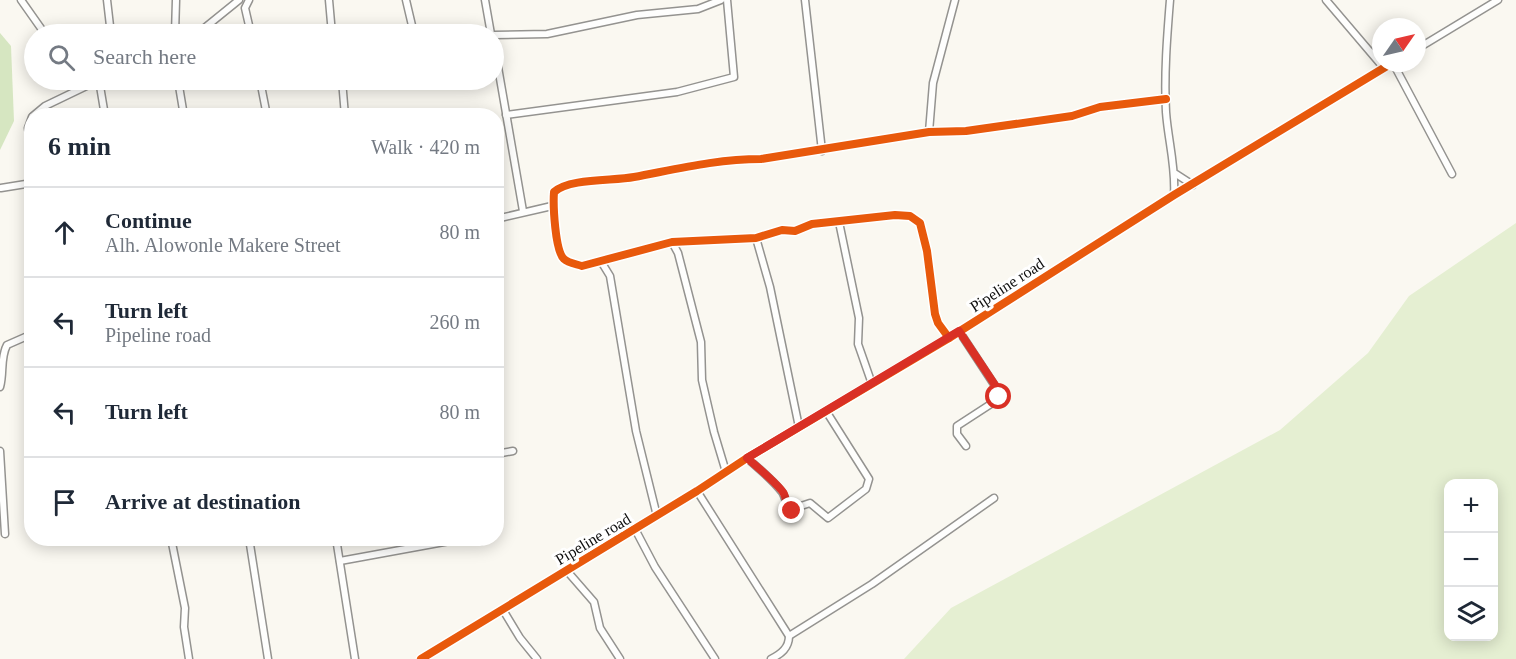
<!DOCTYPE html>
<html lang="en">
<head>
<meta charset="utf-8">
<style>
  body { margin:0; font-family:"Times New Roman",serif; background:#f2f2f3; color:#1f2937 }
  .controls { position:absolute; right:18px; bottom:18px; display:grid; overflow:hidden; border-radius:12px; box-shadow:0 3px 15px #0003 }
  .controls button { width:54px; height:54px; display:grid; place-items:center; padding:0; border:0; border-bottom:2px solid #e0e1e3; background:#fff; color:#1f2937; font:30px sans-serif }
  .compass { position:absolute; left:1372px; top:18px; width:54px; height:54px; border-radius:50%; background:#fff; box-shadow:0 3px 15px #0003; rotate:56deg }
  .stop { position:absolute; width:18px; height:18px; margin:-14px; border:4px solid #d93025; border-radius:50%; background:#fff }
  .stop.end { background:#d93025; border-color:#fff; box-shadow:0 2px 6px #0008 }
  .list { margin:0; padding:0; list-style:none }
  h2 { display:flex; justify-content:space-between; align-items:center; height:78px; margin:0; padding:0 24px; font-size:26px }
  h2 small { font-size:20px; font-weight:400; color:#747a83 }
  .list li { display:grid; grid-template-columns:39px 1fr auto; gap:18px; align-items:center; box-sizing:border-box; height:90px; padding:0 24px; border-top:2px solid #e0e1e3 }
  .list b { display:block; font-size:22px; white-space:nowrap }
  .list p { margin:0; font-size:20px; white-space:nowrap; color:#747a83 }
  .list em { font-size:20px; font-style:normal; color:#747a83 }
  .icon { flex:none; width:33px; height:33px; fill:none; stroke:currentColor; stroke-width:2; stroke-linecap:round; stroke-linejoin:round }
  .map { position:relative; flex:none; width:1516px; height:659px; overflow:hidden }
  .search { position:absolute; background:#fff; box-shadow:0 3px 15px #0003; left:24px; top:24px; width:480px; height:66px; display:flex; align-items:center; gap:15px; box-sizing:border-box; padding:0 21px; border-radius:33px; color:#747a83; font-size:22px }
  .panel { position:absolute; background:#fff; box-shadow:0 3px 15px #0003; left:24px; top:108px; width:480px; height:438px; border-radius:24px }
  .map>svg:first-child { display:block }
  .green { fill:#e5efd2; fill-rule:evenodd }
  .forest { fill:#d6e6c1 }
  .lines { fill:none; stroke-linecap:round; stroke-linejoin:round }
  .minor-casing { stroke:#949390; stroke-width:9 }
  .minor { stroke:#fefefd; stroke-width:6 }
  .cycleway-casing { stroke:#fff; stroke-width:11 }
  .cycleway { stroke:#e8590c; stroke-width:8 }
  .route { stroke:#d93025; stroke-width:8 }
  .labels { text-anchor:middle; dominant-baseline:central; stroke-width:6; stroke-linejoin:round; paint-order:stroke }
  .street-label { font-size:16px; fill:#0d0d0d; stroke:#fff }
</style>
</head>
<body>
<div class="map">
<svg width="1516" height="659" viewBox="0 0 1516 659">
  <rect width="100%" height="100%" fill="#faf8f1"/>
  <path class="green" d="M 1516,223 L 1516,659 L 904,659 L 951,608 L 1280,430 L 1368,353 L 1409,296 ZM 1448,484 L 1494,484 L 1494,636 L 1448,636 Z"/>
  <path class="forest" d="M 0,33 L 11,46 L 14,121 L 0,150 Z"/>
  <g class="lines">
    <defs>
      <g id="minor">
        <path d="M 21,0 L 45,34"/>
        <path d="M 249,0 L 245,8 L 251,34"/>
        <path d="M 329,0 L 332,34"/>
        <path d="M 406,0 L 414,34"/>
        <path d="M 485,0 L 491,34"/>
        <path d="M 805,0 L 822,151"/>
        <path d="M 1170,0 C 1167,37 1164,75 1166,112 C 1168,140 1176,167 1174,195"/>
        <path d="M 1326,0 L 1383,67"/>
        <path d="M 104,34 L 110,26 L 107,0"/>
        <path d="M 175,34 L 176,0"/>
        <path d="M 197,34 L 239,0"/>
        <path d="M 460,34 L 488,34"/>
        <path d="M 494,35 L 547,34 L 637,15 L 698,9 L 721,0"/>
        <path d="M 494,44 L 523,211"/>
        <path d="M 1417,49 L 1498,0"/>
        <path d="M 1393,63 L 1452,174"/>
        <path d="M 99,80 L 105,116"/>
        <path d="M 178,80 L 184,116"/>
        <path d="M 260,80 L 267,116"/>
        <path d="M 342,80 L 345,116"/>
        <path d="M 506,115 L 677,92 L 734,77 L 727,0"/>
        <path d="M 33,116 L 45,106 L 99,80"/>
        <path d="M 32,117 L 28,128 L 32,155"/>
        <path d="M 929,132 L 933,83 L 955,0"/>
        <path d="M 1176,174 L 1193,185"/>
        <path d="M 1,188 L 32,183"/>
        <path d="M 496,219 L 552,206"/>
        <path d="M 839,222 L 859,318 L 858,344 L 872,384"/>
        <path d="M 756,238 L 770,287 L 799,427"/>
        <path d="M 672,242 L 678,253 L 701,342 L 702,380 L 714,432 L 726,472"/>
        <path d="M 602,263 L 610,276 L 636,431 L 657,516"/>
        <path d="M 959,331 L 999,392 L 997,400 L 957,426 L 957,434 L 966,446"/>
        <path d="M 949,338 L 938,323 L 935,314 L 927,251 L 920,223 L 910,216 L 895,215 L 812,224 L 795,231 L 782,230 L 756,238 L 672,242 L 582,266 C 576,264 568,263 564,259 C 555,251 553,205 554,192 C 569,178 613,181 634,177 C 677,169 717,159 761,159 L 929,132 L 966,131 L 1072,116 L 1100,107 L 1166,99"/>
        <path d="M 496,375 L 499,374"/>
        <path d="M 0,387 C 4,373 0,358 7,345 L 32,334"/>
        <path d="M 0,451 L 5,534"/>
        <path d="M 496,454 L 513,451"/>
        <path d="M 747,458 C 759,469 772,479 782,492 C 785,496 786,504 789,510 L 810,503 L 828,518 L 866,489 L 869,479 L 826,411"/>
        <path d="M 697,491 L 789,636 C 789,648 781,654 771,659"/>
        <path d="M 635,529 L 655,567 L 715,659"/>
        <path d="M 171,538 L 185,608 L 184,627 L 189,659"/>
        <path d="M 249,538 L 268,659"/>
        <path d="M 336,538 L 355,659"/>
        <path d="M 340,561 L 455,540 L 481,541"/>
        <path d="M 567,571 L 594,602 L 600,628 L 620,659"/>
        <path d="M 503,610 L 520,638 L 537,659"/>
        <path d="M 789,636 L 872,584 L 994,498"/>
        <path d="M 421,659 L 697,491 L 747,458 L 949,338 L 1174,195 L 1392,63"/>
      </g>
    </defs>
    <use href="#minor" class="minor-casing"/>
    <use href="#minor" class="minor"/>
    <defs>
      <g id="cycleway">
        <path d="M 949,338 L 938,323 L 935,314 L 927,251 L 920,223 L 910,216 L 895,215 L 812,224 L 795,231 L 782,230 L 756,238 L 672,242 L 582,266 C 576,264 568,263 564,259 C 555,251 553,205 554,192 C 569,178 613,181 634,177 C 677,169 717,159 761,159 L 929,132 L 966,131 L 1072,116 L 1100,107 L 1166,99"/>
        <path d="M 421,659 L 697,491 L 747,458 L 949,338 L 1174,195 L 1392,63"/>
      </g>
    </defs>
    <use href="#cycleway" class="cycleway-casing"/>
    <use href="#cycleway" class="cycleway"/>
  </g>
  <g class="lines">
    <path class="route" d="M 792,511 C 786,505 787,501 784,494 C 781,487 755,465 747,458 L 959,331 L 997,388 L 999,397"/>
  </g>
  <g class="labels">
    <g class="street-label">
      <text transform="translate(1007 285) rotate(-33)">Pipeline road</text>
      <text transform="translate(593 539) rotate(-31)">Pipeline road</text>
    </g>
  </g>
</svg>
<div class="controls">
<button>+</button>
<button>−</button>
<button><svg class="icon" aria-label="layers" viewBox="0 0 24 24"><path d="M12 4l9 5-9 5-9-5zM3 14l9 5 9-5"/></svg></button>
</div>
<svg class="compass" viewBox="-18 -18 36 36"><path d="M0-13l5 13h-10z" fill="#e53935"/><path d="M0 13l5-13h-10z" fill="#747a83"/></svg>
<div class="stop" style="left:999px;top:397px"></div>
<div class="stop end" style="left:792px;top:511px"></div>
<div class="search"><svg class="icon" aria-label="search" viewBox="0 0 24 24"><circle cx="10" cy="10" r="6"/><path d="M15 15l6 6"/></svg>Search here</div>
<section class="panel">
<h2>6 min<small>Walk · 420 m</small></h2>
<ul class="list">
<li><svg class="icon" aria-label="ahead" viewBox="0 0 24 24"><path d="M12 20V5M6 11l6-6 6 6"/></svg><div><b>Continue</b><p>Alh. Alowonle Makere Street</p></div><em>80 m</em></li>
<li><svg class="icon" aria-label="left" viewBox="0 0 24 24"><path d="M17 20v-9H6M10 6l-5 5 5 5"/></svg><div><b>Turn left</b><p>Pipeline road</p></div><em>260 m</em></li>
<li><svg class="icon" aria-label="left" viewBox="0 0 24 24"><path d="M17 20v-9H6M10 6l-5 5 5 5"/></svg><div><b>Turn left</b></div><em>80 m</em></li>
<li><svg class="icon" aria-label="arrive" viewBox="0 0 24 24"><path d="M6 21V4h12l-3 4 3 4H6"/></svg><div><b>Arrive at destination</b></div></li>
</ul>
</section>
</div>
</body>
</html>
